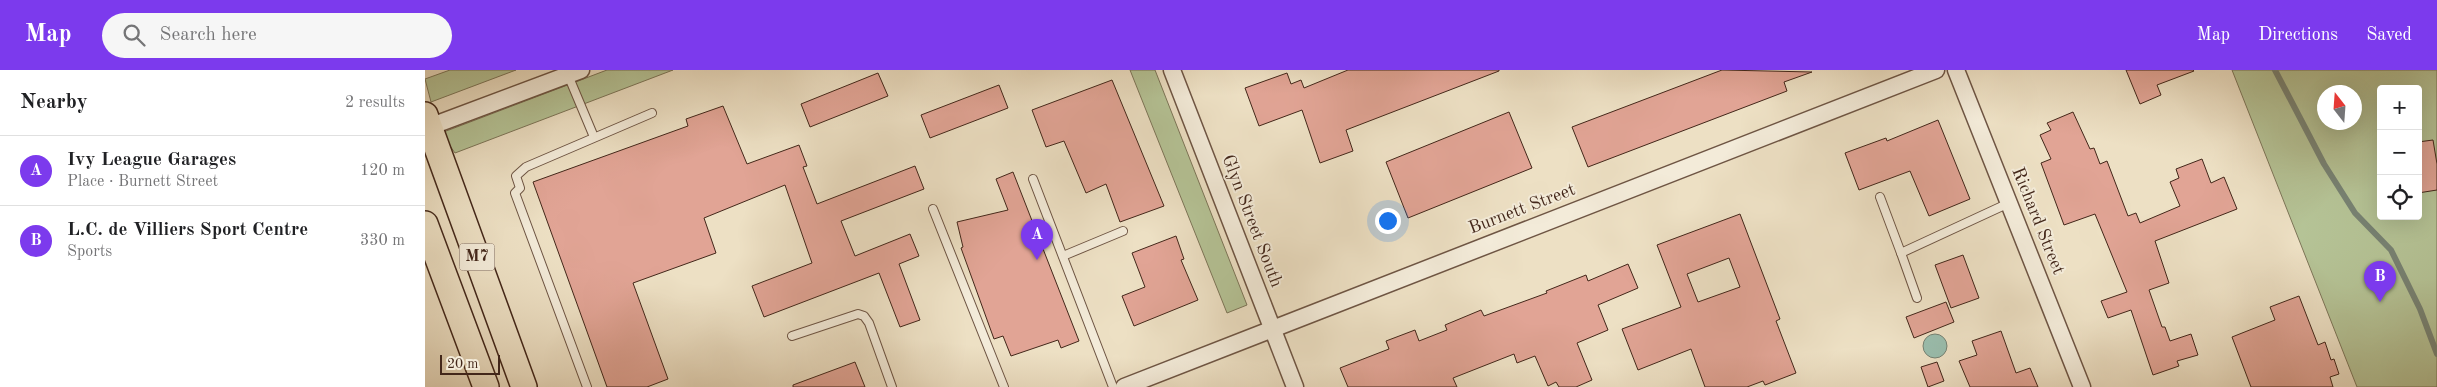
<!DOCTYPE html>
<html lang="en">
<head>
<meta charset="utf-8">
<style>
  body { margin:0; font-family:"Old Standard TT",serif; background:#f6f6f6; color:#202124 }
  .controls { position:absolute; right:15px; top:15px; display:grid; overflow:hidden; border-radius:5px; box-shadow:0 5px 20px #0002 }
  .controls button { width:45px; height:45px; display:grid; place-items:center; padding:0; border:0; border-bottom:1px solid #e0e0e0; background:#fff; color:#202124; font:25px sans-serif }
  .compass { position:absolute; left:1892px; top:15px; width:45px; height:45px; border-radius:50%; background:#fff; box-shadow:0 5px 20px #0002; rotate:343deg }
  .scale { position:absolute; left:15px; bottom:12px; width:60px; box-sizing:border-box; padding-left:5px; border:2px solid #43271a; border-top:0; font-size:14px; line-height:18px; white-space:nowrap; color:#43271a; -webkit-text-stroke:4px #f3ebd9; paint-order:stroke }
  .you { position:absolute; left:962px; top:150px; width:18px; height:18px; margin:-12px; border:4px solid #fff; border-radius:50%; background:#1a73e8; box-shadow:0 0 0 8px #1a73e833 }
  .badge { display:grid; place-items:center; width:32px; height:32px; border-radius:50%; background:#7c3aed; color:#fff; font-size:16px; font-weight:700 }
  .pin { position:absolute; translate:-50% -41px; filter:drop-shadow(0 1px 2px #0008) }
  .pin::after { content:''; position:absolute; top:26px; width:18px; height:15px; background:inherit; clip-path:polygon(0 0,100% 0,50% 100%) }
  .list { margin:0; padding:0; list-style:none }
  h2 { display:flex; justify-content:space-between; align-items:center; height:65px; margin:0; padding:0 20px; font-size:21px }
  h2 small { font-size:16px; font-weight:400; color:#757577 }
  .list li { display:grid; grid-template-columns:32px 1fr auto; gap:15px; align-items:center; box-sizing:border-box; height:70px; padding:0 20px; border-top:1px solid #e0e0e0 }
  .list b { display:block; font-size:19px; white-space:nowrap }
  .list p { margin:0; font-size:16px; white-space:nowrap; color:#757577 }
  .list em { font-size:16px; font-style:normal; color:#757577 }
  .icon { flex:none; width:28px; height:28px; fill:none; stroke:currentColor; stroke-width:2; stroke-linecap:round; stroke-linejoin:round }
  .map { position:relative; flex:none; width:2012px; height:317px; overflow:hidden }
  header { display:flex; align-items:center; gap:30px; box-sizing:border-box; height:70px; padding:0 25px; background:#7c3aed; color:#fff }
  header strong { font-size:24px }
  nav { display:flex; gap:28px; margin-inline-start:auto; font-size:18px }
  .search { width:350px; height:45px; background:#f6f6f6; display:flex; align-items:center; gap:12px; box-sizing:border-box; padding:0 18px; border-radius:28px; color:#757577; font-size:19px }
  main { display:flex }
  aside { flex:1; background:#fff }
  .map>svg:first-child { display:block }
  .green { fill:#b5c396; stroke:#7c7558; fill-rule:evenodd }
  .water { fill:#9abeae; stroke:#778273 }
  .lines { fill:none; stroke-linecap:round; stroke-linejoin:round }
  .stream { stroke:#778273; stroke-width:6 }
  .building { fill:#e1a495; stroke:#43271a; fill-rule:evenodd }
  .lane-casing { stroke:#6e5544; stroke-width:10 }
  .street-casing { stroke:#6e5544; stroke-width:19 }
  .primary-casing { stroke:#43271a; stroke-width:28 }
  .lane { stroke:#f3ebd9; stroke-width:8 }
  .street { stroke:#f3ebd9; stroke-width:16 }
  .primary { stroke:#ede0c4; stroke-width:25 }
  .labels { text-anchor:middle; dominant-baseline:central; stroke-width:4; stroke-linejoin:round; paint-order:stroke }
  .shield { fill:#f3ebd9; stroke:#786253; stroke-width:1 }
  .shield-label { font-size:16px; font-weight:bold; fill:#43271a }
  .street-label { font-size:18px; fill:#43271a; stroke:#f3ebd9 }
</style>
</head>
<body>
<header>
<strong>Map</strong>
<div class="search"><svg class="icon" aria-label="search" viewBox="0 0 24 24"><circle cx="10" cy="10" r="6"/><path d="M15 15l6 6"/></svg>Search here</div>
<nav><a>Map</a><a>Directions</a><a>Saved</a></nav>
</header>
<main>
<aside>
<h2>Nearby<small>2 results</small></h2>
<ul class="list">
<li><span class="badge">A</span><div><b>Ivy League Garages</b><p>Place · Burnett Street</p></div><em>120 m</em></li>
<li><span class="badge">B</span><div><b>L.C. de Villiers Sport Centre</b><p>Sports</p></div><em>330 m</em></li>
</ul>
</aside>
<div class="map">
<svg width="2012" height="317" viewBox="0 0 2012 317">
  <rect width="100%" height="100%" fill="#ede0c4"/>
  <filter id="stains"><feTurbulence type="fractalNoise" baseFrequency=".004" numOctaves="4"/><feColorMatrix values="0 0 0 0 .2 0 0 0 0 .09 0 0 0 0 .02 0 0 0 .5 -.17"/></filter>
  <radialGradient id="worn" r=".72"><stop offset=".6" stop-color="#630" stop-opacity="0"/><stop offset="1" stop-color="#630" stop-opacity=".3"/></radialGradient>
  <g class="green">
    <path d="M 25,0 L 91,0 L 6,32 L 0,9 Z"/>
    <path d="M 182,0 L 248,0 L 30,83 L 16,63 Z"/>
    <path d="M 705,0 L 730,0 L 822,235 L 802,243 Z"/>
    <path d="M 1807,0 L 2012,0 L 2012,317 L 1932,317 ZM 1956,19 L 1993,19 L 1993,146 L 1956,146 ZM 1900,22 L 1930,22 L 1930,52 L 1900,52 Z"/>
  </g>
  <circle class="water" cx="1510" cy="276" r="12"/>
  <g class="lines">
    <path class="stream" d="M 1850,0 L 1899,94 L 1930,143 L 1966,180 L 1995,239 L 2012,284"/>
  </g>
  <g class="building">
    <path d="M 923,0 L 1074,0 L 1074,1 L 921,60 L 928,81 L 895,93 L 877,40 L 834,56 L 820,18 L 862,3 L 866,14 L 876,10 L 879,18 Z"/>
    <path d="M 1297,0 L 1387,2 L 1359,12 L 1362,21 L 1163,97 L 1147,57 Z"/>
    <path d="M 1701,0 L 1768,0 L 1769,1 L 1732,15 L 1736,25 L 1715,34 Z"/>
    <path d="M 453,3 L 463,26 L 385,57 L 376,34 Z"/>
    <path d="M 687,10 L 739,136 L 695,152 L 681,114 L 661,123 L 639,71 L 621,77 L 607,40 Z"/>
    <path d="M 574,15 L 583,38 L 505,68 L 496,45 Z"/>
    <path d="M 298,36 L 322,94 L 374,75 L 382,96 L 378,97 L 392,134 L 490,96 L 499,119 L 416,151 L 430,186 L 485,164 L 494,186 L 474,194 L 495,250 L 475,257 L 454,203 L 339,247 L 327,216 L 387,193 L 360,115 L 279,148 L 291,183 L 208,213 L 243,309 L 222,317 L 182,317 L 108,112 L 263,56 L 261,49 Z"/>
    <path d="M 1084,42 L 1107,98 L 983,148 L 961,92 Z"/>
    <path d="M 1648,42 L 1665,79 L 1669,78 L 1675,94 L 1682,91 L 1703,146 L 1711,143 L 1715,153 L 1755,136 L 1745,112 L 1754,108 L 1751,99 L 1777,89 L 1786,113 L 1799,107 L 1812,139 L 1730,171 L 1744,213 L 1724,220 L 1737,257 L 1740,257 L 1745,271 L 1766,264 L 1773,285 L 1752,291 L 1754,296 L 1728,305 L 1706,240 L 1683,248 L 1676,231 L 1702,222 L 1670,144 L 1639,155 L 1616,93 L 1626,89 L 1615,65 L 1626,60 L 1622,53 Z"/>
    <path d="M 1513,50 L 1545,129 L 1504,146 L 1485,101 L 1434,120 L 1420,83 L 1461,68 L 1462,71 Z"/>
    <path d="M 2008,70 L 2012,94 L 2012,120 L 1993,123 L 1993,72 Z"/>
    <path d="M 588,102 L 654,271 L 636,278 L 633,270 L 586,286 L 578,266 L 569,269 L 536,178 L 538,177 L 532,152 L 583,140 L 571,109 Z"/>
    <path d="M 1315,144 L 1355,249 L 1351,251 L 1371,303 L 1340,315 L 1338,311 L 1322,317 L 1280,317 L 1266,279 L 1213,300 L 1197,259 L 1256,237 L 1232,175 ZM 1304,188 L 1315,217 L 1273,232 L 1262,204 Z"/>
    <path d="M 751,166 L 759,189 L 756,190 L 773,230 L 709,256 L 697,226 L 720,217 L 707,183 Z"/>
    <path d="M 1538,185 L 1554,228 L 1526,238 L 1510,195 Z"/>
    <path d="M 1203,194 L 1213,218 L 1173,235 L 1183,260 L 1152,273 L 1167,310 L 1151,317 L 1134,317 L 1131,312 L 1123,316 L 1110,286 L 1092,293 L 1089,284 L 1028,308 L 1032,317 L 923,317 L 915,298 L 964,279 L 961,271 L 990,260 L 994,271 L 1022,260 L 1020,255 L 1056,240 L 1059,246 L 1122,223 L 1121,221 L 1161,205 L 1163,211 Z"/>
    <path d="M 1874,226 L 1893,275 L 1900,272 L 1906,290 L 1909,289 L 1914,304 L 1905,307 L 1908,317 L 1826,317 L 1807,267 L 1850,250 L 1845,237 Z"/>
    <path d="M 1521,232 L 1529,252 L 1489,268 L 1481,247 Z"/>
    <path d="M 1576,261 L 1591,303 L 1605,298 L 1613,317 L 1545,317 L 1534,291 L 1552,285 L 1547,271 Z"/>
    <path d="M 430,292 L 440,317 L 368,317 L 368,315 Z"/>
    <path d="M 1512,292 L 1519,311 L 1503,317 L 1496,297 Z"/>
  </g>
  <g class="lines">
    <defs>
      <g id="lane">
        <path d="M 143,5 L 169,67"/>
        <path d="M 608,109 L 688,317"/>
        <path d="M 1455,127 L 1476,183"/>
        <path d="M 508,139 L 579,317"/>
        <path d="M 638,186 L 698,161"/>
        <path d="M 1492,228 L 1476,183 L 1584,133"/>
        <path d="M 367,266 L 433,244 L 439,246 L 444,253 L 467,317"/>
        <path d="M 162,317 L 90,123 L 95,118 L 91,106 L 101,97 L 227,43"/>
      </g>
      <g id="street">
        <path d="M 747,0 L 870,317"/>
        <path d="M 1531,0 L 1657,317"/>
        <path d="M 4,57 L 156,0"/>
        <path d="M 699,317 L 1511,0"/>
      </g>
      <g id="primary">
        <path d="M 0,45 L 99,317"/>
        <path d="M 0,154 L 61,317"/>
      </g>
    </defs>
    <use href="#lane" class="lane-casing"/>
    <use href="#street" class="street-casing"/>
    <use href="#primary" class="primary-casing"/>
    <use href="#lane" class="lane"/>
    <use href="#street" class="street"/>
    <use href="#primary" class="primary"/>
  </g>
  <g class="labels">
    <rect class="shield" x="34.5" y="173.5" width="35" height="27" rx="4"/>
    <g class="shield-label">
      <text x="52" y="187">M7</text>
    </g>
    <g class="street-label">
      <text transform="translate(1097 139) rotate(-21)">Burnett Street</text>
      <text transform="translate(827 151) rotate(69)">Glyn Street South</text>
      <text transform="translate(1613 151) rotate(68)">Richard Street</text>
    </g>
  </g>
  <rect width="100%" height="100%" filter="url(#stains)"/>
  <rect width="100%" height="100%" fill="url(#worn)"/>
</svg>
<div class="controls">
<button>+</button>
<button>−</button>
<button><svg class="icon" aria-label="locate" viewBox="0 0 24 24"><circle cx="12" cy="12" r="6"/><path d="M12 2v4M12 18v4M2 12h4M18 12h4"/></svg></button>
</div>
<svg class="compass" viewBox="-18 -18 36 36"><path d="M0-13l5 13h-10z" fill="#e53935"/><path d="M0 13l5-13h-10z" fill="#757577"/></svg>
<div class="scale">20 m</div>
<div class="you"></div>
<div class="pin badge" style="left:612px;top:190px">A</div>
<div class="pin badge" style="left:1955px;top:232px">B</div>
</div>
</main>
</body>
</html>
